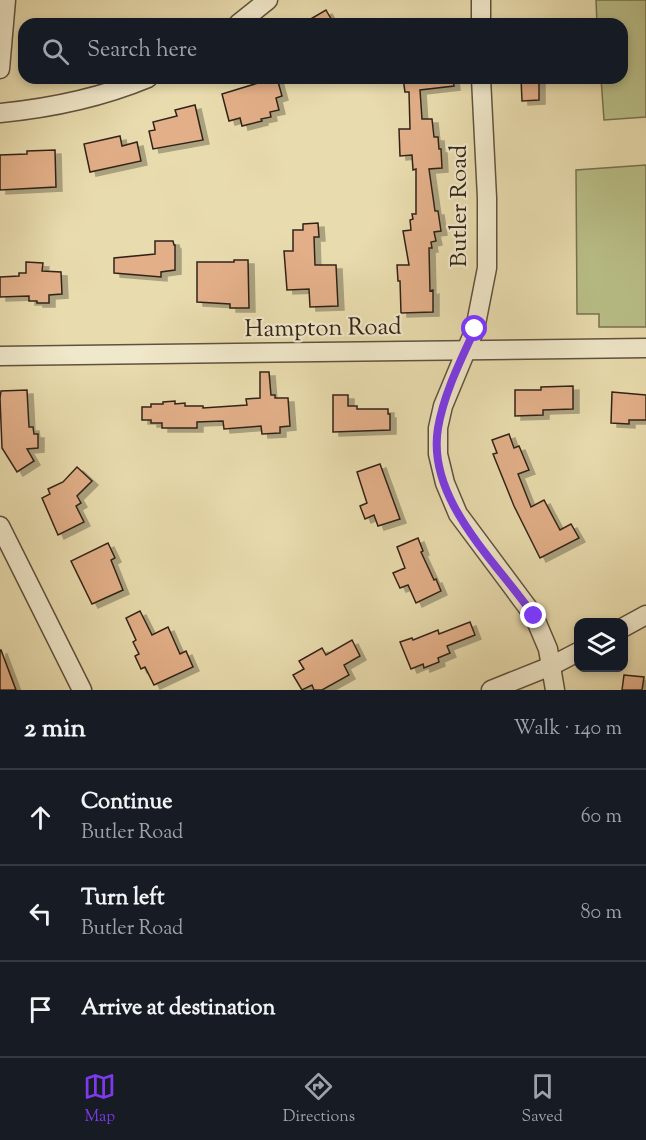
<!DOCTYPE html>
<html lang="en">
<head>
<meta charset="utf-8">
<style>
  body { margin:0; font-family:"Sorts Mill Goudy",serif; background:#20242c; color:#f1f3f6 }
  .controls { position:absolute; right:18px; bottom:18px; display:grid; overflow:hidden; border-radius:12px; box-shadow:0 3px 9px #0003 }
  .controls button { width:54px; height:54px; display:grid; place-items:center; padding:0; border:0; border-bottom:2px solid #363941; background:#171b24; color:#f1f3f6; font:30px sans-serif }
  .stop { position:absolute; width:18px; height:18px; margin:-14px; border:4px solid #7c3aed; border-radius:50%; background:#fff }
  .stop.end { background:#7c3aed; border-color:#fff; box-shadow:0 2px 6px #0008 }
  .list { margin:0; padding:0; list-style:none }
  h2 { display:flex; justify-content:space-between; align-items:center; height:78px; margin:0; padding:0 24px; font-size:26px }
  h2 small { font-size:20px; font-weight:400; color:#9ea1a6 }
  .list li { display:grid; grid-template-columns:39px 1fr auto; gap:18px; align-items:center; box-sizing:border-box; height:96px; padding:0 24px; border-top:2px solid #363941 }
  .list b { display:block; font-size:22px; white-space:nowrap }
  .list p { margin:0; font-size:20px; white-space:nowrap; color:#9ea1a6 }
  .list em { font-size:20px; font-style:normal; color:#9ea1a6 }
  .icon { flex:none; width:33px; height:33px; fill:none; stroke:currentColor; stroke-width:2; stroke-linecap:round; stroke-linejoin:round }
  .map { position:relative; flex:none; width:646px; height:690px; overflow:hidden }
  .search { position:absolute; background:#171b24; box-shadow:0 3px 9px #0003; left:18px; right:18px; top:18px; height:66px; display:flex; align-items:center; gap:15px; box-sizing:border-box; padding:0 21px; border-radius:18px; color:#9ea1a6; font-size:22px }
  .sheet { height:366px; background:#171b24 }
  nav { display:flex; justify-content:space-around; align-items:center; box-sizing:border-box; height:84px; border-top:2px solid #363941; background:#171b24; font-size:16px; color:#9ea1a6 }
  nav a { display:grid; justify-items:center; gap:3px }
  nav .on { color:#7c3aed }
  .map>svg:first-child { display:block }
  .green { fill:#b9bf88; stroke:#767250; stroke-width:1.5 }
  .building { fill:#e2af88; stroke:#322419; stroke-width:1.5; filter:url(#shadow) }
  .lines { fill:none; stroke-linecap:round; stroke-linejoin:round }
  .street-casing { stroke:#60523e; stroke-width:21 }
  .street { stroke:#f0e8ca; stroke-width:18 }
  .route { stroke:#7c3aed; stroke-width:8 }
  .labels { text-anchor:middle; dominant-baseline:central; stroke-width:4.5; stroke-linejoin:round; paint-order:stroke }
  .street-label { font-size:24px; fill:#322419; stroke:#f0e8ca }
</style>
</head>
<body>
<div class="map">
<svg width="646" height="690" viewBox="0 0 646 690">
  <defs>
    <filter id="shadow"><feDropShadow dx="6" dy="4" stdDeviation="0" flood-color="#0004"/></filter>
  </defs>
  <rect width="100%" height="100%" fill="#e8dbad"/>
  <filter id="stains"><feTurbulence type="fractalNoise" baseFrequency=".00333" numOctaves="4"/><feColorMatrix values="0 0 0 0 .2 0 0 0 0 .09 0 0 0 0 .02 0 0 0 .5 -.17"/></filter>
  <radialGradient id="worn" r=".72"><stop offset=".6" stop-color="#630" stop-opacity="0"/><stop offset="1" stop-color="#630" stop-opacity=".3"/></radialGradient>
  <g class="green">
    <path d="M 596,0 L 646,0 L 646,117 L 604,120 L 601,78 L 622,78 L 622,24 L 597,24 Z"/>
    <path d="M 646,165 L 646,327 L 599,327 L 599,314 L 577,314 L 576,170 Z"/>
  </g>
  <g class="building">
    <path d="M 326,10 L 334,24 L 302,24 Z"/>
    <path d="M 256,78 L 277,78 L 282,96 L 276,98 L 279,110 L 270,112 L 271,117 L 261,119 L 262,121 L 242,126 L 240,118 L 229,121 L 222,94 L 258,83 Z"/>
    <path d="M 403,78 L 453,78 L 454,86 L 420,90 L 422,119 L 432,119 L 434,137 L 438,137 L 439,149 L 441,149 L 442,168 L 429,169 L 435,211 L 438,211 L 441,231 L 434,232 L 436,241 L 431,242 L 432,248 L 429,248 L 430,291 L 433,290 L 433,312 L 401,313 L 400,281 L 398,281 L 397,265 L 409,265 L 403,231 L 411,230 L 410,220 L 413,219 L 412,214 L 416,214 L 416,169 L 413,170 L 412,155 L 400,156 L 399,129 L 410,129 L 409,92 L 405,92 Z"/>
    <path d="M 521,78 L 539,78 L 539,100 L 522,101 Z"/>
    <path d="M 195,105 L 203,140 L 153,149 L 149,131 L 155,130 L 153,122 L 177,116 L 175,110 Z"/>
    <path d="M 120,136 L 122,146 L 137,142 L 141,161 L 90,172 L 84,144 Z"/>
    <path d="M 55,150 L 56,187 L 0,190 L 0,155 L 27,154 L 27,151 Z"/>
    <path d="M 318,223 L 319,237 L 314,237 L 315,265 L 336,265 L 338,306 L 310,307 L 309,289 L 287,290 L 284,251 L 293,251 L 293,230 L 303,230 L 303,224 Z"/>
    <path d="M 155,241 L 173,241 L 174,245 L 175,245 L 175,270 L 161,272 L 161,277 L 114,273 L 114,258 L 155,254 Z"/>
    <path d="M 234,260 L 248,260 L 249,308 L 230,308 L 230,304 L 197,302 L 197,262 L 234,262 Z"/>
    <path d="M 26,262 L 43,263 L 42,271 L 61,272 L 62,294 L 49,295 L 49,303 L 37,303 L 37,301 L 29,301 L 29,296 L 0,297 L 0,277 L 19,276 L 19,273 L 26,273 Z"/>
    <path d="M 260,372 L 269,372 L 271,395 L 275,395 L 275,398 L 288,398 L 290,426 L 280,427 L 280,433 L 262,434 L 261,426 L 224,429 L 223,421 L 197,422 L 197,428 L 162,428 L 162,423 L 151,423 L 151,420 L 142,420 L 142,407 L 151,407 L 151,404 L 163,404 L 163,402 L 175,401 L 175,404 L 185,403 L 185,406 L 203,406 L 203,408 L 247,405 L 246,399 L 260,398 Z"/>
    <path d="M 573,386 L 573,409 L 543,410 L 543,415 L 515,416 L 515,390 L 541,390 L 541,387 Z"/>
    <path d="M 27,390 L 29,427 L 33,427 L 34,434 L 38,434 L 38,448 L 27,449 L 34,461 L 17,472 L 2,448 L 0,398 L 1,391 Z"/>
    <path d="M 612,392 L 646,395 L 646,420 L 629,420 L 629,424 L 611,423 Z"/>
    <path d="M 333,395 L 348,395 L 348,406 L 357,406 L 357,409 L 388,409 L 388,414 L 390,414 L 390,430 L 333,432 Z"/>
    <path d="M 509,434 L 514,448 L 519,446 L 529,470 L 518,474 L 531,507 L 544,500 L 560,530 L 571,524 L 579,538 L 540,558 L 514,506 L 493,454 L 497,453 L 492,440 Z"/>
    <path d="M 380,464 L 400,519 L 378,526 L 374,515 L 365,519 L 360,506 L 367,503 L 357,472 Z"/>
    <path d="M 77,467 L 92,481 L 77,496 L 81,503 L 76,506 L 84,522 L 58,535 L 42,498 L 50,494 L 48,489 L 63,482 Z"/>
    <path d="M 418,538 L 423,551 L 421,552 L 434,580 L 436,579 L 441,591 L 416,603 L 408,585 L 400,588 L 393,573 L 405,568 L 397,547 Z"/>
    <path d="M 108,543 L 115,558 L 111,560 L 123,590 L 92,604 L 71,561 Z"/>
    <path d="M 140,611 L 152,635 L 168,627 L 180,654 L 186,651 L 193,667 L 154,685 L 145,667 L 141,669 L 135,656 L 139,654 L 133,642 L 136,640 L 126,618 Z"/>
    <path d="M 470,622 L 475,635 L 447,646 L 450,653 L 438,658 L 439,662 L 424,668 L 423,664 L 411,669 L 400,642 L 412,638 L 413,640 L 438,630 L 439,634 Z"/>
    <path d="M 352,640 L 360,656 L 344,665 L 349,675 L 322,690 L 314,690 L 312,685 L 302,690 L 293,675 L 304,669 L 299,661 L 322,648 L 326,655 Z"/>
    <path d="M 0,650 L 1,650 L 16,690 L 0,690 Z"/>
    <path d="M 624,675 L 644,677 L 642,690 L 622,690 Z"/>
  </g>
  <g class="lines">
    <defs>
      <g id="street">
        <path d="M 238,24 L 268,0"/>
        <path d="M 481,24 L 481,0"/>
        <path d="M 0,69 L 6,0"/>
        <path d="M 481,78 L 487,198 L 487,268 L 475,329 L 443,406 L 438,428 L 438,454 L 445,483 L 458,514 L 534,616 L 548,649 L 555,690"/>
        <path d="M 0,113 C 52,108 100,98 148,78"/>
        <path d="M 0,356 L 646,348"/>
        <path d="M 0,526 L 82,690"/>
        <path d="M 624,627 L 646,615"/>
        <path d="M 491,690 L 551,666 L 578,652"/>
      </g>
    </defs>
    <use href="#street" class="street-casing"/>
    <use href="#street" class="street"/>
  </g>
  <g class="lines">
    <path class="route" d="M 475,329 C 461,360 444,393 438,428 C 426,500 497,562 534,616"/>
  </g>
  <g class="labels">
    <g class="street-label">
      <text transform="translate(460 206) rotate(-90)">Butler Road</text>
      <text transform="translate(323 329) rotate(-1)">Hampton Road</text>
    </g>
  </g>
  <rect width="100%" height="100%" filter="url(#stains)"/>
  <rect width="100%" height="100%" fill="url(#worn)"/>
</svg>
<div class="controls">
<button><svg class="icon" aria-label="layers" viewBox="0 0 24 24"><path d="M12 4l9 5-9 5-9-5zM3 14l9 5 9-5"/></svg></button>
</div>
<div class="stop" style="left:475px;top:329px"></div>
<div class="stop end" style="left:534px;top:616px"></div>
<div class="search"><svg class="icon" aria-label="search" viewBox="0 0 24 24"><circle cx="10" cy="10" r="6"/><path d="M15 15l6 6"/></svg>Search here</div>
</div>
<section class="sheet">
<h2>2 min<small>Walk · 140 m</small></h2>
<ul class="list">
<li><svg class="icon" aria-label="ahead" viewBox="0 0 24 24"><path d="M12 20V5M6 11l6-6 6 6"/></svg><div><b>Continue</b><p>Butler Road</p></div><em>60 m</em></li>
<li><svg class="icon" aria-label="left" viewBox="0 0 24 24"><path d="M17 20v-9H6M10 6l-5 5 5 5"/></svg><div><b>Turn left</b><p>Butler Road</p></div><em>80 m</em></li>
<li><svg class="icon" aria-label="arrive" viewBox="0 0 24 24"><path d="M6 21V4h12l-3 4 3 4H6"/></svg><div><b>Arrive at destination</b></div></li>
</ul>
</section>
<nav>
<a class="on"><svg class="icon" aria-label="map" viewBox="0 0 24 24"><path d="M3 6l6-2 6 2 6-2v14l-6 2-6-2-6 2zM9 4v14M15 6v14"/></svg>Map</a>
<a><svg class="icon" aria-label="directions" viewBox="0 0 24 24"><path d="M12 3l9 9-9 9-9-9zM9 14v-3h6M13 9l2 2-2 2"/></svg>Directions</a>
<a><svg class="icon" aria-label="saved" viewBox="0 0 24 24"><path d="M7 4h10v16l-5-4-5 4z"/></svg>Saved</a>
</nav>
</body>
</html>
